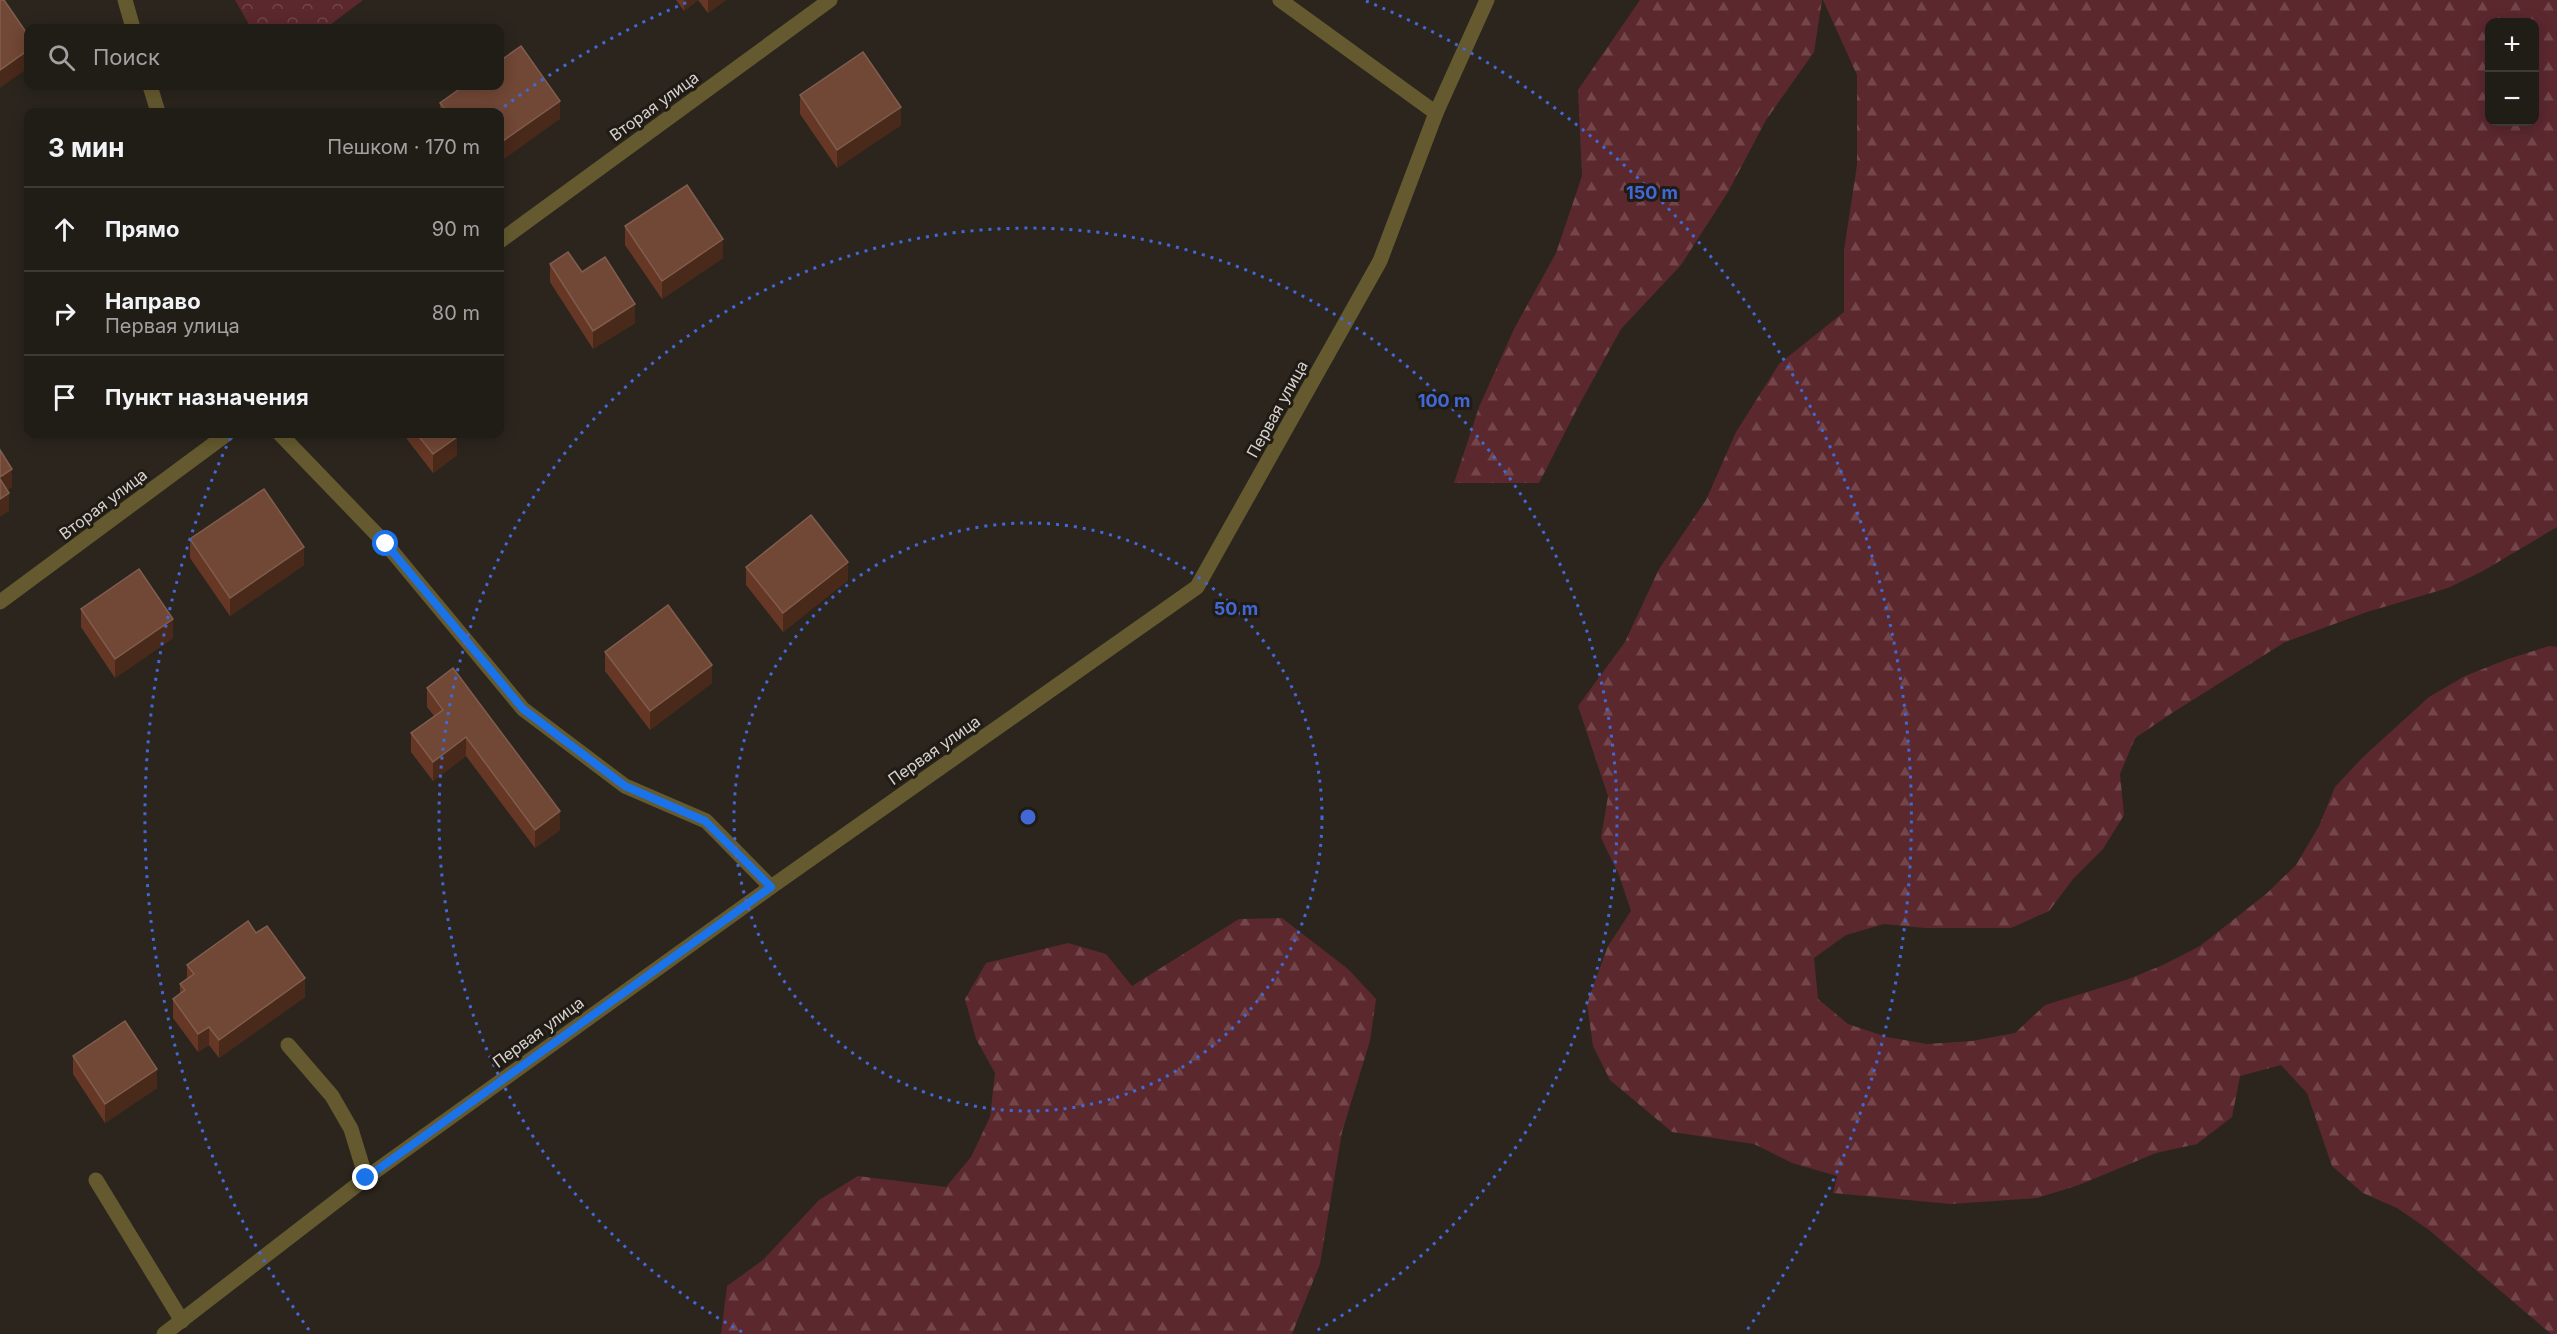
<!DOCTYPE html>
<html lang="ru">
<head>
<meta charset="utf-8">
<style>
  body { margin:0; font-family:Inter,sans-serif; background:#28251f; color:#f1f3f6 }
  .controls { position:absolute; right:18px; top:18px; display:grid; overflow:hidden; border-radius:12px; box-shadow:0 3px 15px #0003 }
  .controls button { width:54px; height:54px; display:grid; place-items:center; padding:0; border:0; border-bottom:2px solid #3d3a35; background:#201c16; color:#f1f3f6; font:30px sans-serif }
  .stop { position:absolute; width:18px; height:18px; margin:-14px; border:4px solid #1a73e8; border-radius:50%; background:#fff }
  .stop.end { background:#1a73e8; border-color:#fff; box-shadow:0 2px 6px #0008 }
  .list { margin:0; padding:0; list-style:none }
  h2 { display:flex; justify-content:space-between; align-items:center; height:78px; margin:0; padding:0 24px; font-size:26px }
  h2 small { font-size:20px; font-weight:400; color:#a2a1a1 }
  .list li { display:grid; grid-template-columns:39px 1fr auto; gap:18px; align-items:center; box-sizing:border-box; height:84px; padding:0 24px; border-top:2px solid #3d3a35 }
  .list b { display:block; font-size:22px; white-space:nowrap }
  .list p { margin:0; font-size:20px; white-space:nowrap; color:#a2a1a1 }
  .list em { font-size:20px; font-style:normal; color:#a2a1a1 }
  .icon { flex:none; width:33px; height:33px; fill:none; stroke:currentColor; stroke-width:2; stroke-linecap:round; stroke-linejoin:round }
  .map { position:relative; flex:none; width:2557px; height:1334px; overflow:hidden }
  .search { position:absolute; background:#201c16; box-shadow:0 3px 15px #0003; left:24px; top:24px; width:480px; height:66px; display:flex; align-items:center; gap:15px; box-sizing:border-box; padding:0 21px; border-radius:12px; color:#a2a1a1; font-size:22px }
  .panel { position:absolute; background:#201c16; box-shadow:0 3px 15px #0003; left:24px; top:108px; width:480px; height:330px; border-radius:12px }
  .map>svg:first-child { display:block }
  .forest { fill:url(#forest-firs); fill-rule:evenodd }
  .park { fill:url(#park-crowns) }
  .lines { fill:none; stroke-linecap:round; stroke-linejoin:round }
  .minor { stroke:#655a2f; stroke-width:15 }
  .wall { fill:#653724 }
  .shaded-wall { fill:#48291a }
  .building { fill:#714736; stroke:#815d4e; stroke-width:1.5 }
  .route { stroke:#1a73e8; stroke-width:8 }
  .ring { fill:none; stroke:#4268d6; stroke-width:3; stroke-dasharray:3 6 }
  .labels { text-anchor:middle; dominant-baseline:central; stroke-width:6; stroke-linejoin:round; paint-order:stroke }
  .street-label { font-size:16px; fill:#d6d2ce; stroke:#211b15 }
  .centre { fill:#4268d6; stroke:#211b15; stroke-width:3 }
  .ring-label { font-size:18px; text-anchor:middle; font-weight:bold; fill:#4268d6; stroke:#211b15; stroke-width:6; stroke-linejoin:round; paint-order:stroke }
</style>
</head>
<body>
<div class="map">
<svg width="2557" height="1334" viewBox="0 0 2557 1334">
  <defs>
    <pattern id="forest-firs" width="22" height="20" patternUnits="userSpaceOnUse" patternTransform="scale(1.5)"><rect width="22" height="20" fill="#5b282e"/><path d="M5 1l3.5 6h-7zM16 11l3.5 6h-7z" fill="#72464b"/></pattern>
    <pattern id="park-crowns" width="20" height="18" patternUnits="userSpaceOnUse" patternTransform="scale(1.5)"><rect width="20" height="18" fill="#5b282e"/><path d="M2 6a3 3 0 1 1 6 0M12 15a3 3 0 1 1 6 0" fill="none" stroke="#72464b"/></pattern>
  </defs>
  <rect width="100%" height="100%" fill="#2b251e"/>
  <g class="forest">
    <path d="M 1640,0 L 1822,0 L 1814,52 L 1766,120 L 1728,192 L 1681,265 L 1621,329 L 1578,407 L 1539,483 L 1454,483 L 1479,407 L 1514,329 L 1556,253 L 1582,176 L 1578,90 Z"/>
    <path d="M 1823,0 L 2557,0 L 2557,527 L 2483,571 L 2448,588 L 2367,612 L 2285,642 L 2172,713 L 2135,738 L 2120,774 L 2124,815 L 2103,849 L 2073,879 L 2049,911 L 2011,928 L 1925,928 L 1884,924 L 1846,935 L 1814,958 L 1818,999 L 1848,1024 L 1887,1037 L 1927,1044 L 1972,1041 L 2015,1033 L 2045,1005 L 2126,980 L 2163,965 L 2200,946 L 2266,894 L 2296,865 L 2319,826 L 2335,787 L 2363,757 L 2429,697 L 2465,676 L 2508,659 L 2549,646 L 2557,647 L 2557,1334 L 2551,1334 L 2429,1230 L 2397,1208 L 2363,1193 L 2332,1166 L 2307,1093 L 2281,1065 L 2240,1076 L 2232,1117 L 2197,1144 L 2156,1153 L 2079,1185 L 2037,1198 L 1951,1204 L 1833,1193 L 1837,1176 L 1792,1163 L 1754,1144 L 1672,1132 L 1610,1080 L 1593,1046 L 1587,1003 L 1608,946 L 1631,911 L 1619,875 L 1601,838 L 1608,796 L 1578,706 L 1625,642 L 1659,569 L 1706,500 L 1736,432 L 1779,364 L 1844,312 L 1844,250 L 1857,165 L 1857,75 ZM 2534,22 L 2534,122 L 2490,122 L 2490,22 Z"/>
    <path d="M 1282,918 L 1348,969 L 1376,999 L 1370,1041 L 1342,1132 L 1320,1264 L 1292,1334 L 721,1334 L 727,1286 L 763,1260 L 819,1200 L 858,1176 L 946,1187 L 971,1157 L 990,1117 L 995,1073 L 976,1039 L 965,999 L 986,963 L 1068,943 L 1106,954 L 1132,986 L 1239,919 Z"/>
  </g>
  <path class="park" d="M 235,0 L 363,0 L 326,28 L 251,28 Z"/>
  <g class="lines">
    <g class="minor">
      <path d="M 125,0 L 133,28"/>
      <path d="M 1280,0 L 1436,113"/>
      <path d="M 150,86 L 158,112"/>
      <path d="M 500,241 L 830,0"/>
      <path d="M 280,434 L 386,544 L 523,709 L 625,786 L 706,821 L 771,887"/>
      <path d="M 0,602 L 227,434"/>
      <path d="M 288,1045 L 332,1096 L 351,1129 L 366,1178"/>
      <path d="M 96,1180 L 182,1321"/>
      <path d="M 164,1334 L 366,1178 L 771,887 L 1197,587 L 1380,261 L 1436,113 L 1487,0"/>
    </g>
  </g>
  <g class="wall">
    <path d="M 676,0 L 698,0 L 684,11 Z"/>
    <path d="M 698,0 L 726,0 L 708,13 Z"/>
    <path d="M 800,95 L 901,125 L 837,168 L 800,114 Z"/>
    <path d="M 440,103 L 560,119 L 500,112 L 440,112 Z"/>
    <path d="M 625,226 L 723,258 L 662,299 L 625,245 Z"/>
    <path d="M 550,264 L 582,272 L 635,323 L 593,349 L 550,282 Z"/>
    <path d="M 403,434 L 455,434 L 457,455 L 433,473 Z"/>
    <path d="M 190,539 L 304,565 L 230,616 L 190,558 Z"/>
    <path d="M 746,567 L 848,580 L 783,632 L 746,585 Z"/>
    <path d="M 81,609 L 173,638 L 115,678 L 81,627 Z"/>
    <path d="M 605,652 L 712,683 L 650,730 L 605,671 Z"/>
    <path d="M 427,688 L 560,830 L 535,848 L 466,756 L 433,781 L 411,752 L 411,733 L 434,716 L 427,707 Z"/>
    <path d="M 187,965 L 305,997 L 219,1058 L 209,1045 L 198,1052 L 173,1018 L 173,999 L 180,993 L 180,984 L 187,979 Z"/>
    <path d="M 73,1056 L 157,1088 L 105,1123 L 73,1074 Z"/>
  </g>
  <g class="shaded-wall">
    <path d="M 684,0 L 698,0 L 684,11 Z"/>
    <path d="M 708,0 L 726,0 L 708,13 Z"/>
    <path d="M 28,50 L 28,68 L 0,88 L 0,70 Z"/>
    <path d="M 560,101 L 560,119 L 500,162 L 500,143 Z"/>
    <path d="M 901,107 L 901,125 L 837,168 L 837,150 Z"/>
    <path d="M 723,239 L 723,258 L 662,299 L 662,281 Z"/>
    <path d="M 635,304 L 635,323 L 593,349 L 593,331 Z"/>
    <path d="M 457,437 L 457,455 L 433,473 L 433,454 Z"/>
    <path d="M 12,469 L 12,487 L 0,496 L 0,477 Z"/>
    <path d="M 9,493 L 9,511 L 0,517 L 0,499 Z"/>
    <path d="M 304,547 L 304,565 L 230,616 L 230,598 Z"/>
    <path d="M 848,562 L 848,580 L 783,632 L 783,613 Z"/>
    <path d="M 173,619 L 173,638 L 115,678 L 115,659 Z"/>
    <path d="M 712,665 L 712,683 L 650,730 L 650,711 Z"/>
    <path d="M 466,737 L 466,756 L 433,781 L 433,762 Z"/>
    <path d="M 560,811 L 560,830 L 535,848 L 535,830 Z"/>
    <path d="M 305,978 L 305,997 L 219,1058 L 219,1040 Z"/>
    <path d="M 209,1027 L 209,1045 L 198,1052 L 198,1034 Z"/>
    <path d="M 157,1069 L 157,1088 L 105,1123 L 105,1104 Z"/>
  </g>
  <g class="building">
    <path d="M 0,0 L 4,0 L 28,35 L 28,50 L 0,70 Z"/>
    <path d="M 521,46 L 560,101 L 500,143 L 500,112 L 447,112 L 440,103 L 464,86 L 500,86 L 500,61 Z"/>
    <path d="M 863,52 L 901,107 L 837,150 L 800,95 Z"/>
    <path d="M 687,185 L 723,239 L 662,281 L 625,226 Z"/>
    <path d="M 568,252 L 582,272 L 605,257 L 635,304 L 593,331 L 550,264 Z"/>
    <path d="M 417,434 L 455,434 L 457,437 L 433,454 Z"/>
    <path d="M 0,450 L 12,469 L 0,477 Z"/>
    <path d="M 0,479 L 9,493 L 0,499 Z"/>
    <path d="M 264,489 L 304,547 L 230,598 L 190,539 Z"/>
    <path d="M 811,515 L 848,562 L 783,613 L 746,567 Z"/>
    <path d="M 139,569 L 173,619 L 115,659 L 81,609 Z"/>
    <path d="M 668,605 L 712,665 L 650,711 L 605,652 Z"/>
    <path d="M 453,668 L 560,811 L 535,830 L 466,737 L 433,762 L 411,733 L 443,710 L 427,688 Z"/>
    <path d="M 248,921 L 256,933 L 267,926 L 305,978 L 219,1040 L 209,1027 L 198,1034 L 173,999 L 185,990 L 180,984 L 194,974 L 187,965 Z"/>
    <path d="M 125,1021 L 157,1069 L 105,1104 L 73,1056 Z"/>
  </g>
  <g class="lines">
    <path class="route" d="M 366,1178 L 771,887 L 705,821 L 625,786 L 523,709 L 386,544"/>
  </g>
  <g class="ring">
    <circle cx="1028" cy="817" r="294"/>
    <path d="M742 1332A589 589 0 1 1 1314 1332"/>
    <path d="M309 1330A883 883 0 0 1 231 437M497 112A883 883 0 0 1 690 1M1366 1A883 883 0 0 1 1747 1330"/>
  </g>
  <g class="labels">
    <g class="street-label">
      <text transform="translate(654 106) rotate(-36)">Вторая улица</text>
      <text transform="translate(1277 409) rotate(-61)">Первая улица</text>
      <text transform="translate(103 504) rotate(-37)">Вторая улица</text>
      <text transform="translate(934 750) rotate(-35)">Первая улица</text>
      <text transform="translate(538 1032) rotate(-36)">Первая улица</text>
    </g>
  </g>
  <circle cx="1028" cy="817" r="9" class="centre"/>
  <g class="ring-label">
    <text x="1652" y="199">150 m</text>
    <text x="1444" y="407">100 m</text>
    <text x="1236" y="615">50 m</text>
  </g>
</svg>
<div class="controls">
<button>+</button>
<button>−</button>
</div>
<div class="stop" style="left:386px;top:544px"></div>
<div class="stop end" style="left:366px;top:1178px"></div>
<div class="search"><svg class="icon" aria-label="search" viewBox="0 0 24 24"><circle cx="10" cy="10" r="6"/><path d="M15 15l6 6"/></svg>Поиск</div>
<section class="panel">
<h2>3 мин<small>Пешком · 170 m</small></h2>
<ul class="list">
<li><svg class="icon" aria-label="ahead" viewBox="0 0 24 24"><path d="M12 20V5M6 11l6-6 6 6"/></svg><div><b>Прямо</b></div><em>90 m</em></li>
<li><svg class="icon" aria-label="right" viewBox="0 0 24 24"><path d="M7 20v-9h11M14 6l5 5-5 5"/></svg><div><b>Направо</b><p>Первая улица</p></div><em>80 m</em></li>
<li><svg class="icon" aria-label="arrive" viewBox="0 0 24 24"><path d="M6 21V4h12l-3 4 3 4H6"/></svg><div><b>Пункт назначения</b></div></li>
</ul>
</section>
</div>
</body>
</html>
